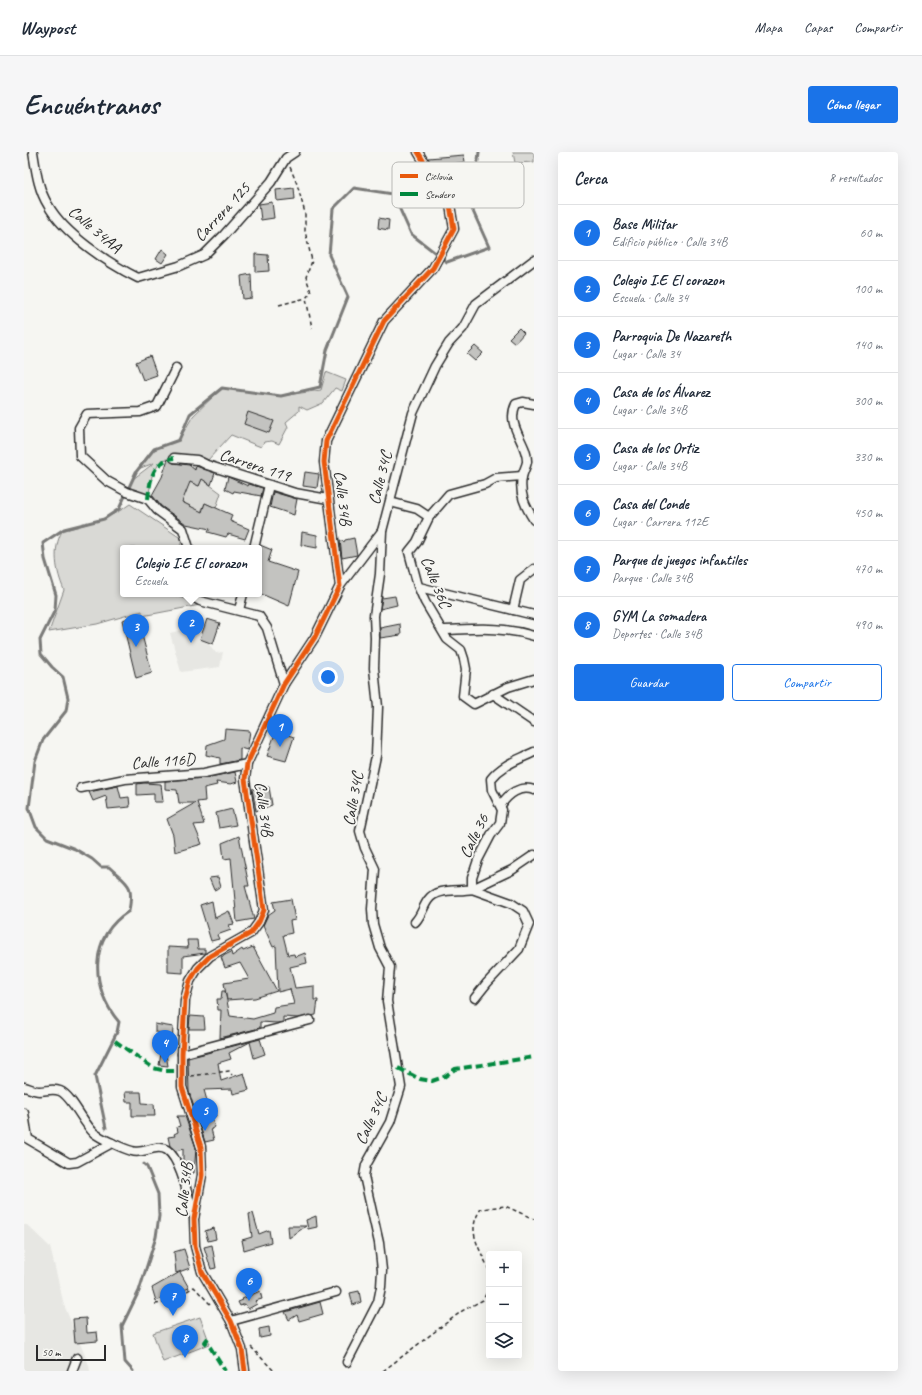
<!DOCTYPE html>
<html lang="es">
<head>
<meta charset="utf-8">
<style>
  body { margin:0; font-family:Caveat,sans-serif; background:#f6f6f7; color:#1f2937 }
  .controls { position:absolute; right:12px; bottom:12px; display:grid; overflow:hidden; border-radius:4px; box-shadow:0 4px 16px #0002 }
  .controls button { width:36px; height:36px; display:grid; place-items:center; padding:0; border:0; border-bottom:1px solid #e0e1e3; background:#fff; color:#1f2937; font:20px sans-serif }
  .scale { position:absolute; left:12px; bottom:10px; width:70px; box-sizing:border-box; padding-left:4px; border:2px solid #2b2b2b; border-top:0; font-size:11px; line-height:14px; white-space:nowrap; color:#2b2b2b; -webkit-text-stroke:3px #f6f6f2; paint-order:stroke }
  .you { position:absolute; left:304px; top:525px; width:14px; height:14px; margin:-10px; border:3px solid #fff; border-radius:50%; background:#1a73e8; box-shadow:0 0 0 6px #1a73e833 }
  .badge { display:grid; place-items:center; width:26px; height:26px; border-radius:50%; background:#1a73e8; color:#fff; font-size:13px; font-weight:700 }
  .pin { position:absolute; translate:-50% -33px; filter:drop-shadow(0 1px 2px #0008) }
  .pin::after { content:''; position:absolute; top:21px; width:14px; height:12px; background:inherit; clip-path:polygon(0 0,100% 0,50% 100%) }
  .popup { position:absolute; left:96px; top:393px; width:142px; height:52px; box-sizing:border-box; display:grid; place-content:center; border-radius:4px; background:#fff; filter:drop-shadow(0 1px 3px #0005); font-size:13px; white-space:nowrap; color:#747a83 }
  .popup b { font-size:15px; color:#1f2937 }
  .popup::after { content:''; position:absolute; left:50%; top:100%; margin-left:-8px; border:8px solid transparent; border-top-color:#fff }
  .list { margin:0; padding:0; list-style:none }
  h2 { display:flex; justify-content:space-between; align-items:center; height:52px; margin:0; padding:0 16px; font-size:17px }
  h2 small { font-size:13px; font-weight:400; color:#747a83 }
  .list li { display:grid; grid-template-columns:26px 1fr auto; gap:12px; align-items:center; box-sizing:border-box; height:56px; padding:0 16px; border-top:1px solid #e0e1e3 }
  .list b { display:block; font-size:15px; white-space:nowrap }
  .list p { margin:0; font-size:13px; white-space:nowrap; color:#747a83 }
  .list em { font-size:13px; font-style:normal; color:#747a83 }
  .actions { display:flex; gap:8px; padding:12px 16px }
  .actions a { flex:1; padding:9px 0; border:1px solid #1a73e8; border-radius:4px; text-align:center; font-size:14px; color:#1a73e8 }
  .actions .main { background:#1a73e8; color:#fff }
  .icon { flex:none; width:22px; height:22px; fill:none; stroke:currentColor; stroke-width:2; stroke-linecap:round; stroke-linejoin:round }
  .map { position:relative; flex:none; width:510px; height:1219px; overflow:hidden; border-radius:4px }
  header { display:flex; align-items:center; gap:24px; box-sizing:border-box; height:56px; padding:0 20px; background:#fff; border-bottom:1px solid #e0e1e3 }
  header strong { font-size:19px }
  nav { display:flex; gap:22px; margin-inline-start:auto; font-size:14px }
  .intro { display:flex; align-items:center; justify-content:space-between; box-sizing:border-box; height:96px; padding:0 24px }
  h1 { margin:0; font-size:28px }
  .button { padding:10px 18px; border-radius:4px; background:#1a73e8; color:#fff; font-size:14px; font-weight:700 }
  main { display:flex; gap:24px; padding:0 24px }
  aside { flex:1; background:#fff; border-radius:4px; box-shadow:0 4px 16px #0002 }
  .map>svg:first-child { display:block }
  .built { fill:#e7e7e3 }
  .green { fill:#d9d9d5; stroke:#828280 }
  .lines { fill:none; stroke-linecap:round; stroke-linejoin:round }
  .stream { stroke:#7a7a78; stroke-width:3 }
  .building { fill:#c3c3c0; stroke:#2b2b2b }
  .street-casing { stroke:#2b2b2b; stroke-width:11 }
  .path { stroke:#2b2b2b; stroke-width:1.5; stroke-dasharray:4 3; stroke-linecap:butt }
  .street { stroke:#f6f6f2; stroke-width:8 }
  .quiet { stroke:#00873e; stroke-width:4; stroke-dasharray:8 4; stroke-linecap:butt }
  .cycleway-casing { stroke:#f6f6f2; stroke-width:8 }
  .cycleway { stroke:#e8590c; stroke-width:5 }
  .labels { text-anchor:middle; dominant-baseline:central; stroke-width:4; stroke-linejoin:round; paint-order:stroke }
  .street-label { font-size:17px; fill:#2b2b2b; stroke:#f6f6f2 }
  .key { fill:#f6f6f2; stroke:#b9b9b6; stroke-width:1 }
  .key-label { font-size:11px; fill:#2b2b2b }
</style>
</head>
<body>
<header>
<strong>Waypost</strong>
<nav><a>Mapa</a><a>Capas</a><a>Compartir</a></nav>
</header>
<div class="intro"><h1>Encuéntranos</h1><a class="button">Cómo llegar</a></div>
<main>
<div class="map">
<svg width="510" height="1219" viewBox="0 0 510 1219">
  <rect width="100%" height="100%" fill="#f6f6f2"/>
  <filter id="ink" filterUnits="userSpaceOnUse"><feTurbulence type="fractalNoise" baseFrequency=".025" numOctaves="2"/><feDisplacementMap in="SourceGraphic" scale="8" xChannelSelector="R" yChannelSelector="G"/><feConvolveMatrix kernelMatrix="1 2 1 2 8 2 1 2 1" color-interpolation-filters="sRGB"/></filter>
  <g filter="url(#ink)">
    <g class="built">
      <path d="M 158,478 L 160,482 L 170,479 L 175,480 L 192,501 L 199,500 L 196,515 L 157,520 L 146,481 Z"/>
      <path d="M 0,1073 L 3,1073 L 26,1095 L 40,1153 L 65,1213 L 66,1219 L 0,1219 Z"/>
    </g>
    <g class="green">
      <path d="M 489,0 L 510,0 L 510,10 L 491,11 Z"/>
      <path d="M 302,220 L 322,228 L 318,239 L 311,236 L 299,251 L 283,258 L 275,254 L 275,259 L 262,270 L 264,275 L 255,292 L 248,289 L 240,290 L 237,295 L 207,283 L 183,309 L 150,306 L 137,308 L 128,324 L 124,347 L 103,340 L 109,327 L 130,311 L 114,317 L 130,297 L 155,288 L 169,264 L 198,236 L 257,244 L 297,238 Z"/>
      <path d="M 161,309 L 173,311 L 166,330 L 175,334 L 178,327 L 197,341 L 192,356 L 181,351 L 177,360 L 167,357 L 168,355 L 158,350 L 152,340 L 165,312 Z"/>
      <path d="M 106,352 L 158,387 L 156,396 L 99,396 L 99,442 L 148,442 L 176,453 L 118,464 L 118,459 L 73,472 L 25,480 L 40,438 C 32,419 28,398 38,379 C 62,372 86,367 106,352 Z"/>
      <path d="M 176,1165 L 186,1192 L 139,1210 L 129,1181 Z"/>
    </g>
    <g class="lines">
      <g class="stream">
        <path d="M 82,976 L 71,924 L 93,880 L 95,870 C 66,836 64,785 105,759 C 110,731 104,733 85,715 L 77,715 L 68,707 L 51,697 L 23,686 L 12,675 L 5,656 L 11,609 L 19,588 L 42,559 L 44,546 L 39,525 L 28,515 L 17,502 L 16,488 L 31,458 L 32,443 L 21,407 L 19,391 L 40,377 L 80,367 L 95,357 L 112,320 L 130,297 L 155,288 L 166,262 L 198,236 L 257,244 L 296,235 L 303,198 L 324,145 L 305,103 L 309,57 L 330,36 L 369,42 L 387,82 L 423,110 L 465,95 L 448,57 L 455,0"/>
        <path d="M 109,1219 L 101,1210 L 98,1174 L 115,1139 L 132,1085 L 135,1064 L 134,1042 L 123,1015 L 120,1012"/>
      </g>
    </g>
    <g class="building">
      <path d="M 440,3 L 441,10 L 420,13 L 421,16 L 411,18 L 404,6 Z"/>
      <path d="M 270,36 L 271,47 L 253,49 L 252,38 Z"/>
      <path d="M 248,50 L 250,66 L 237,68 L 235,52 Z"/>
      <path d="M 355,66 L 365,68 L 364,78 L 354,76 Z"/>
      <path d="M 138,97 L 144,102 L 138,111 L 132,107 Z"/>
      <path d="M 231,102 L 244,103 L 245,119 L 231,120 Z"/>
      <path d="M 227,122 L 228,146 L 219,147 L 217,124 Z"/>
      <path d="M 495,176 L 500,181 L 491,191 L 485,186 Z"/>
      <path d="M 451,194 L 459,201 L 451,209 L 443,202 Z"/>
      <path d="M 126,204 L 133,223 L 119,228 L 112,210 Z"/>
      <path d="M 224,260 L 250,269 L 245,281 L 220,272 Z"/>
      <path d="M 144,307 L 149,311 L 165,313 L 171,318 L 172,314 L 191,321 L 187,333 L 178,327 L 175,334 L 166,330 L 158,350 L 178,360 L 181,351 L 208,363 L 206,369 L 225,377 L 221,387 L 204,382 L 202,385 L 184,380 L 186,377 L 162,372 L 137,354 L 128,343 L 138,325 Z"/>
      <path d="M 281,320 L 295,322 L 293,336 L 279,334 Z"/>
      <path d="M 204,325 L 224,334 L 225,332 L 239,336 L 237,344 L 210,339 L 209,341 L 201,337 Z"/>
      <path d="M 249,340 L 273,347 L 270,363 L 246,355 Z"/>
      <path d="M 278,380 L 293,383 L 293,396 L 277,393 Z"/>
      <path d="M 330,386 L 333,403 L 318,406 L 316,388 L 320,390 L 321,388 Z"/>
      <path d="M 236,393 L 248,398 L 244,410 L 274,420 L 265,454 L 235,441 Z"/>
      <path d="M 371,444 L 373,453 L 356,457 L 358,446 Z"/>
      <path d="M 113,464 L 128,521 L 112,526 L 98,468 Z"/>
      <path d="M 183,467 L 196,471 L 189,492 L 176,487 Z"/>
      <path d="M 376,472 L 377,483 L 356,486 L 356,476 Z"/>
      <path d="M 201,577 L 226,579 L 223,598 L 216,596 L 216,608 L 196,612 L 196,606 L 182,603 L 183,593 L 200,587 Z"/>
      <path d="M 252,579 L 270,585 L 262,609 L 243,604 Z"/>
      <path d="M 211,620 L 213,630 L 207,632 L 192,630 L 193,633 L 180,636 L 181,649 L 173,650 L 180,672 L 170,673 L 178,692 L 151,700 L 149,683 L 143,667 L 171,651 L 155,651 L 153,638 L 141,637 L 141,629 L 181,626 Z"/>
      <path d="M 120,631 L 137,632 L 139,650 L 130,650 L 130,642 L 113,643 L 113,632 Z"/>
      <path d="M 94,634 L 97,646 L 105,645 L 106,655 L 84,657 L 82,644 L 69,649 L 65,640 Z"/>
      <path d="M 245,635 L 248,653 L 232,659 L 228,637 Z"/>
      <path d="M 208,657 L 212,673 L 195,676 L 192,661 Z"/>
      <path d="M 215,684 L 225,734 L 221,734 L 230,767 L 213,770 L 207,706 L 200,707 L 198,691 Z"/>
      <path d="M 194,725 L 197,735 L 190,738 L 185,726 Z"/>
      <path d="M 267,747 L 271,768 L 266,769 L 268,781 L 259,783 L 264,803 L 270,802 L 271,805 L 281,801 L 283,811 L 266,815 L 271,836 L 290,834 L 290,848 L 294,848 L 292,863 L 274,866 L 259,865 L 259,870 L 253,871 L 236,870 L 236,876 L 196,886 L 197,858 L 194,858 L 193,847 L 197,847 L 198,839 L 201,839 L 206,864 L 229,867 L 249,861 L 250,855 L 270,852 L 266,837 L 254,840 L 252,794 L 249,795 L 239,773 L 244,763 L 251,758 L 249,750 Z"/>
      <path d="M 188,749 L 191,766 L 205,759 L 210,772 L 205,773 L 207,778 L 193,783 L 195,787 L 187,789 L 176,753 Z"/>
      <path d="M 163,788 L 173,788 L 174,797 L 181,797 L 181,801 L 159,804 L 159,821 L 144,820 L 144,795 L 164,796 Z"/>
      <path d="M 229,795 L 253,839 L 231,846 L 203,848 L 200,831 L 225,827 L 216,811 L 201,816 L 197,805 L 207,800 L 208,804 L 218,797 L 219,799 Z"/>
      <path d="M 166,864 L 180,865 L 181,877 L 165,877 Z"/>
      <path d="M 131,872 L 149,875 L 148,894 L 141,896 L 144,914 L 135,913 L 138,896 L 135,895 L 137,881 L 131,880 Z"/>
      <path d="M 236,887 L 241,902 L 230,906 L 226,890 L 205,901 L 207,907 L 194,911 L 197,929 L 220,921 L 225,938 L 209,942 L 208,937 L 180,938 L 185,956 L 190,955 L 192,964 L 187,965 L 191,975 L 187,977 L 190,988 L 181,990 L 165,940 L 164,906 Z"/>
      <path d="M 101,940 L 117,940 L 118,951 L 130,952 L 131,964 L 108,964 L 108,950 L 102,950 Z"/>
      <path d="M 153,964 L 161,964 L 172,996 L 170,1021 L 163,1021 L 159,1011 L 159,997 L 152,999 L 146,994 L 144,985 L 151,984 L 150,982 L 154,980 L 153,975 L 156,974 Z"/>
      <path d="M 229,1061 L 235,1082 L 245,1078 L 247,1090 L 220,1098 L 218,1088 L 228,1085 L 225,1062 Z"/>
      <path d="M 292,1064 L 293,1075 L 284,1077 L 282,1068 Z"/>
      <path d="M 264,1074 L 282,1074 L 265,1086 Z"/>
      <path d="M 190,1076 L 192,1087 L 184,1089 L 181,1079 Z"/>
      <path d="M 188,1093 L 192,1116 L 187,1117 L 180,1095 Z"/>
      <path d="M 160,1097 L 166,1116 L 152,1121 L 150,1100 Z"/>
      <path d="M 156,1120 L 165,1136 L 132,1149 L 128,1136 Z"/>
      <path d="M 236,1139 L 238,1147 L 231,1149 L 233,1152 L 224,1157 L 221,1152 L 216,1154 L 214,1150 L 219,1148 L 218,1147 Z"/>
      <path d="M 335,1139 L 337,1150 L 329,1153 L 326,1141 Z"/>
      <path d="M 296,1150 L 299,1162 L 275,1169 L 273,1163 L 265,1168 L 261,1160 Z"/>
      <path d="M 62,1166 L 63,1181 L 73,1180 L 74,1189 L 51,1191 L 49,1167 Z"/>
      <path d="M 245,1175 L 246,1184 L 236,1186 L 235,1177 Z"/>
    </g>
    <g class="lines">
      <defs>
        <g id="street">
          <path d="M 9,0 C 12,18 14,37 24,53 C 40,82 84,111 114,126 L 155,114 L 180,103 L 200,83 L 247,30 L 262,6 L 271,0"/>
          <path d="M 152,216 L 133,254 L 116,260 L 63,262 L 55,276 L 56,304 L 83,329 L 103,340 L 124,347 L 133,358 L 159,377 L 165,396"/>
          <path d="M 510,252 L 499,250 L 492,252 C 481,274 504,291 503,310 C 502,315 499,320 498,325 C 495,342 501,354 510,368"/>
          <path d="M 150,306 L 173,308 L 183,313 L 271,341 L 304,347"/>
          <path d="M 498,324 L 472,326 L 461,332 L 425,342 L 405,365 L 393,390 L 385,400 L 394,434 L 401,450 L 423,487 L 437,498 L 440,507 L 442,517 L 439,544 L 450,552 L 484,535 L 510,527"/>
          <path d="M 366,350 L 393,357 L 405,365"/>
          <path d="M 230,396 L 245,333"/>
          <path d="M 316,434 L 358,379"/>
          <path d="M 395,435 L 510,463"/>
          <path d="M 169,442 L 169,445 L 176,449 L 235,464 L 243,476 L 260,532"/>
          <path d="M 215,458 L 219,442"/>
          <path d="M 489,458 L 496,428 L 510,417"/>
          <path d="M 419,478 C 452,477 477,474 510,484"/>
          <path d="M 469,542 L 510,570"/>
          <path d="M 57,636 L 101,627 L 180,621 L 223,612"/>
          <path d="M 477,653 C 484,642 496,633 510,638"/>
          <path d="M 448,737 L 487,751 L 499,759 L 505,772 L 495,797 L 463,831 L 451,846"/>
          <path d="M 448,737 L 488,718 L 510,703"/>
          <path d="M 391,770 C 397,764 399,755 404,748 C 413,735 434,740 448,737 L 448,726 L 454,708 L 467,683 L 476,671 L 478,658 L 468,638 L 467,627 C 479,612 494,608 510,600"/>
          <path d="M 158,902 L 286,868"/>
          <path d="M 0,935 C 5,936 10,939 15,939 C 22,939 29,936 36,939 C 48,944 59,971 70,981 C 76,986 100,997 108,999 C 120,1003 132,991 143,998 C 157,1007 165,1049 170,1065"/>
          <path d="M 0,961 L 4,987 L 45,1011 L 53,1010 L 88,991"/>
          <path d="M 207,1169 L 312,1140"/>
          <path d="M 323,1210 L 354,1150 L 357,1135 L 358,1118 L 355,1091 L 340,1024 L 342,1013 L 366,970 L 377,935 L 363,849 L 366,815 L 356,796 L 349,772 L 348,757 L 351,717 L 341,696 L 336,679 L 352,604 L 354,555 L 350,516 L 351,486 L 350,464 L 356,422 L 358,379 L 389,261 L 411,214 L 425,191 L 439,176 L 452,152 L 510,108"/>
          <path d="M 48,1219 L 53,1206"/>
          <path d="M 221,1219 L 218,1197 L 207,1169 L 178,1120 L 171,1094 L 170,1067 L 178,1023 L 177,995 L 158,935 L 158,902 L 161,848 L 166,829 L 174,816 L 186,804 L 227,781 L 235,770 L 240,758 L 221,627 L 223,612 L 260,532 L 291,485 L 316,434 L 300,310 L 302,289 L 360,169 L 409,116 L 430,77 L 426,53 L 394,0"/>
        </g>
      </defs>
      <use href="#street" class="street-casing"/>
      <g class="path">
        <path d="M 266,15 L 273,32 L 281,61 L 281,79 L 288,109 L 282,125 L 287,140 L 282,146 L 288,176"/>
        <path d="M 255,153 L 282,146"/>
        <path d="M 167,924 L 205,919 L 208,923"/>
        <path d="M 465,1118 C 456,1096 441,1079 457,1057 L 481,1054 L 510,1067"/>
        <path d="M 131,1152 L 144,1150 L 170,1135 L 186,1152"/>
        <path d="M 227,1195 L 250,1219"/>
        <path d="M 359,1219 L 438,1159 L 459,1148 L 465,1136"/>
      </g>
      <use href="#street" class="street"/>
      <g class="quiet">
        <path d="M 124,347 C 126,329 128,309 150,306"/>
        <path d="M 91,889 L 129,916 L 142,919 L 158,919"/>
        <path d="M 374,916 L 396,927 L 408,929 L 420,925 L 431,917 L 510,905"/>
        <path d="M 184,1186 L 181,1190 L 186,1195 L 201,1219"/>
      </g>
      <defs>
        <path id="cycleway" d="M 221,1219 L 218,1197 L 207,1169 L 178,1120 L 171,1094 L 170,1067 L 178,1023 L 177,995 L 158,935 L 158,902 L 161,848 L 166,829 L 174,816 L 186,804 L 227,781 L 235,770 L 240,758 L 221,627 L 223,612 L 260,532 L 291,485 L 316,434 L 300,310 L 302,289 L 360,169 L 409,116 L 430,77 L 426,53 L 394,0"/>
      </defs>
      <use href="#cycleway" class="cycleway-casing"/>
      <use href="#cycleway" class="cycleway"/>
    </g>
  </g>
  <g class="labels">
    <g class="street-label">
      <text transform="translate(198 60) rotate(-47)">Carrera 125</text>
      <text transform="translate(71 77) rotate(40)">Calle 34AA</text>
      <text transform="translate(231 313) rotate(18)">Carrera 119</text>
      <text transform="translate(356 326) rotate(-76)">Calle 34C</text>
      <text transform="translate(319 346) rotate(83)">Calle 34B</text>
      <text transform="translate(412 430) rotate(68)">Calle 36C</text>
      <text transform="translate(139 609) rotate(-4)">Calle 116D</text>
      <text transform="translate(329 647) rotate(-80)">Calle 34C</text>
      <text transform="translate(240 657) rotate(82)">Calle 34B</text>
      <text transform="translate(450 684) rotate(-64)">Calle 36</text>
      <text transform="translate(347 967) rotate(-65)">Calle 34C</text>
      <text transform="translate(160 1038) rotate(-84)">Calle 34B</text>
    </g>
  </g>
  <rect x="368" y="10" width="132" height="46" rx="6" class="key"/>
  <rect x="376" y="22" width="18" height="4" fill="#e8590c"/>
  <rect x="376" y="40" width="18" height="4" fill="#00873e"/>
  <g class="key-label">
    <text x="401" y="28">Ciclovía</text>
    <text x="401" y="46">Sendero</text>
  </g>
</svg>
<div class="controls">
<button>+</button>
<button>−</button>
<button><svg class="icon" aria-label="layers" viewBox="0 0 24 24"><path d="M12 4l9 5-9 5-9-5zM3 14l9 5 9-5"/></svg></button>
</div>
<div class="scale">50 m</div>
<div class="you"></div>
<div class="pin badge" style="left:256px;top:595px">1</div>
<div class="pin badge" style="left:167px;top:491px">2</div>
<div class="popup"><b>Colegio I.E El corazon</b>Escuela</div>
<div class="pin badge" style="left:112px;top:495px">3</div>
<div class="pin badge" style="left:141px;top:911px">4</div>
<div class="pin badge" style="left:181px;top:979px">5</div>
<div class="pin badge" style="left:225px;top:1149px">6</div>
<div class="pin badge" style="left:149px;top:1164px">7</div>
<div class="pin badge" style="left:161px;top:1206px">8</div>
</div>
<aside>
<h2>Cerca<small>8 resultados</small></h2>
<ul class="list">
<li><span class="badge">1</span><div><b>Base Militar</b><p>Edificio público · Calle 34B</p></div><em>60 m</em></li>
<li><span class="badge">2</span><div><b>Colegio I.E El corazon</b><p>Escuela · Calle 34</p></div><em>100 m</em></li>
<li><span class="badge">3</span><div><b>Parroquia De Nazareth</b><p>Lugar · Calle 34</p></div><em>140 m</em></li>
<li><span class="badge">4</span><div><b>Casa de los Álvarez</b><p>Lugar · Calle 34B</p></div><em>300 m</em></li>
<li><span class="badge">5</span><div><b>Casa de los Ortiz</b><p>Lugar · Calle 34B</p></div><em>330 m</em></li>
<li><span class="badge">6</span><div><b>Casa del Conde</b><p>Lugar · Carrera 112E</p></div><em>450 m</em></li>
<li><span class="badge">7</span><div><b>Parque de juegos infantiles</b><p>Parque · Calle 34B</p></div><em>470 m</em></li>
<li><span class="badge">8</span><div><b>GYM La somadera</b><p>Deportes · Calle 34B</p></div><em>490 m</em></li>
</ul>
<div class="actions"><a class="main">Guardar</a><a>Compartir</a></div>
</aside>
</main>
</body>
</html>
